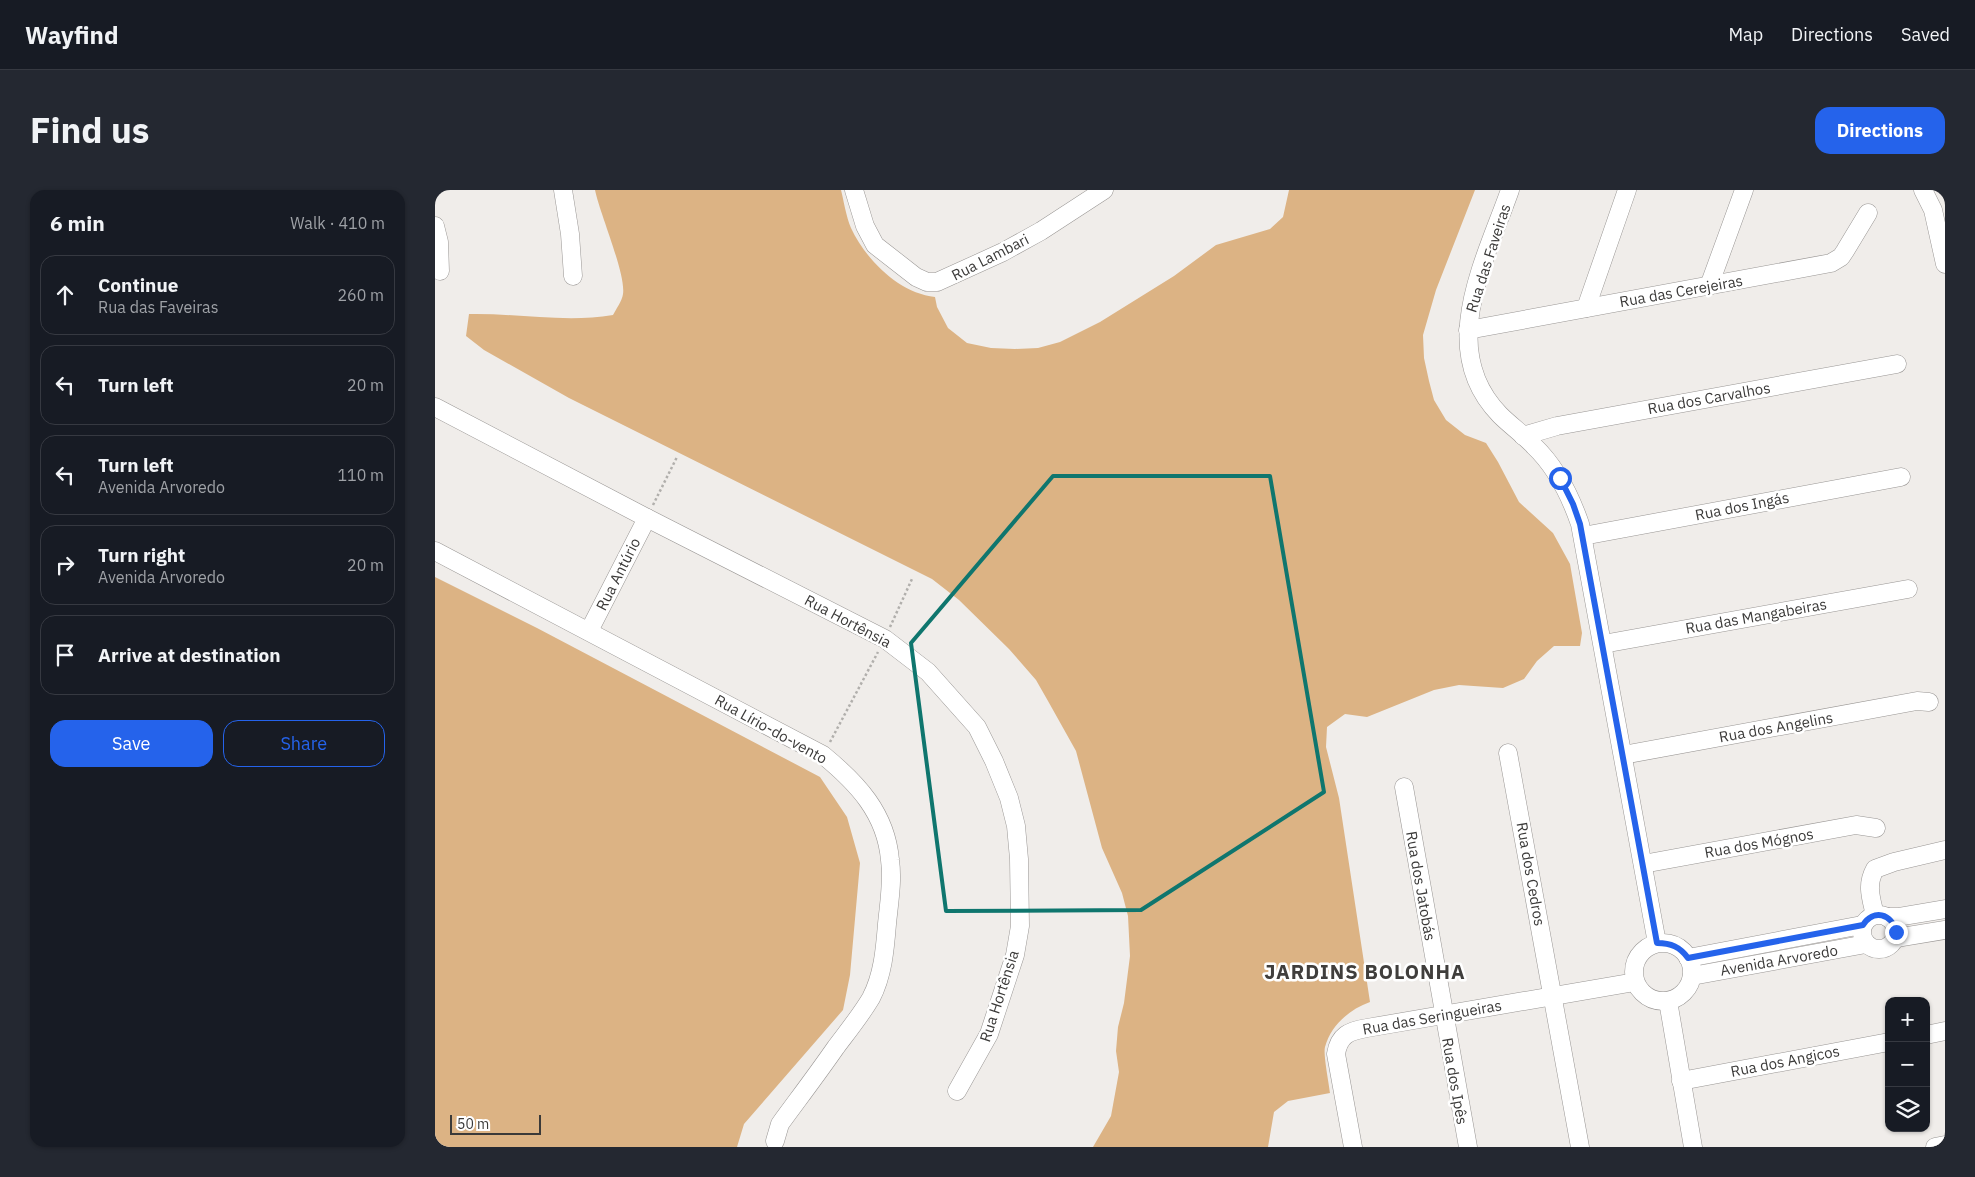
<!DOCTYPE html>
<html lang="en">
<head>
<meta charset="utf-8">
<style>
  body { margin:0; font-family:"IBM Plex Sans",sans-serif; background:#242831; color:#f1f3f6 }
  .controls { position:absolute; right:15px; bottom:15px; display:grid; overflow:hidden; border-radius:10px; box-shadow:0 1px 4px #0004 }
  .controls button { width:45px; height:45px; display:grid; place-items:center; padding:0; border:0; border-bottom:1px solid #363941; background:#171b24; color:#f1f3f6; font:25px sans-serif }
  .scale { position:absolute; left:15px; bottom:12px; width:91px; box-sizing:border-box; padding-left:5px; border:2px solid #3b3a39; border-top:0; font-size:14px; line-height:18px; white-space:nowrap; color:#3b3a39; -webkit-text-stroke:4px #fff; paint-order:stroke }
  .stop { position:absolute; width:15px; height:15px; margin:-11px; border:4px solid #2563eb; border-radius:50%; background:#fff }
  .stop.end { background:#2563eb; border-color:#fff; box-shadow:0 1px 5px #0008 }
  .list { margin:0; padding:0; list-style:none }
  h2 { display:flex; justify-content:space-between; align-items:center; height:65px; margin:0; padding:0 20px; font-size:21px }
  h2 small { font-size:16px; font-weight:400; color:#9ea1a6 }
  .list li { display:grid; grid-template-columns:32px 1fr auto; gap:15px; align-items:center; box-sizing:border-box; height:80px; margin:0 10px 10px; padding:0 10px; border:1px solid #363941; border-radius:15px }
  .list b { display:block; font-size:19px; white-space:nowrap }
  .list p { margin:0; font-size:16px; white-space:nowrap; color:#9ea1a6 }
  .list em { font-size:16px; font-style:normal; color:#9ea1a6 }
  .actions { display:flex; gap:10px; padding:15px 20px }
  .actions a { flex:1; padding:11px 0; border:1px solid #2563eb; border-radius:15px; text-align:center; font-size:18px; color:#2563eb }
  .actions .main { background:#2563eb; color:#fff }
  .icon { flex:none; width:28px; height:28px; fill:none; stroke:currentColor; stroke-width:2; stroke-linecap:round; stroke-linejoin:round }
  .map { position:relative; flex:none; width:1510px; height:957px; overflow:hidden; border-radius:15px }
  header { display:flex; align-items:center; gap:30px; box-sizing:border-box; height:70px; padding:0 25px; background:#171b24; border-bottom:1px solid #363941 }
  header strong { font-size:24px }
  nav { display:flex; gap:28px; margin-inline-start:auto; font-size:18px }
  .intro { display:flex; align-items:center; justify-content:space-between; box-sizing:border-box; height:120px; padding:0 30px }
  h1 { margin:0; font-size:35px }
  .button { padding:12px 22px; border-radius:15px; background:#2563eb; color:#fff; font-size:18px; font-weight:700 }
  main { display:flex; gap:30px; padding:0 30px }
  aside { flex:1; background:#171b24; border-radius:15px; box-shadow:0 1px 4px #0004 }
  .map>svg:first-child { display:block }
  .green { fill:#dcb384 }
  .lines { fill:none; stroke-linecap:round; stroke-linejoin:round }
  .minor-casing { stroke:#999694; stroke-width:19 }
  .path { stroke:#b1afac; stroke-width:2.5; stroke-dasharray:2.5 2.5; stroke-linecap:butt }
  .minor { stroke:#fff; stroke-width:18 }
  .route { stroke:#2563eb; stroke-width:6 }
  .marked { fill:none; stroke:#0f766e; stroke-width:4; stroke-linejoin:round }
  .labels { text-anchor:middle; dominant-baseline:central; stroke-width:5; stroke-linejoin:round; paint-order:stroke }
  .street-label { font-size:15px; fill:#3b3a39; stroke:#fff }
  .district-label { font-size:20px; font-weight:bold; letter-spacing:1px; fill:#403e3c; stroke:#fff }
</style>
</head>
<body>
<header>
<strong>Wayfind</strong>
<nav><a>Map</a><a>Directions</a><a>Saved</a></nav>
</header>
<div class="intro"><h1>Find us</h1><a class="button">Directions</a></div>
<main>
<aside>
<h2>6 min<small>Walk · 410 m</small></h2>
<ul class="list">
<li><svg class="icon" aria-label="ahead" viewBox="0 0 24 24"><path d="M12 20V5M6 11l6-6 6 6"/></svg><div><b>Continue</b><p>Rua das Faveiras</p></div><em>260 m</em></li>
<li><svg class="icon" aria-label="left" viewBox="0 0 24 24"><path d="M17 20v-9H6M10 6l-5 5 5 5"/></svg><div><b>Turn left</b></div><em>20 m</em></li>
<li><svg class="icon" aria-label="left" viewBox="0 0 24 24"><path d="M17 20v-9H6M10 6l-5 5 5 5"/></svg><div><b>Turn left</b><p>Avenida Arvoredo</p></div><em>110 m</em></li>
<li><svg class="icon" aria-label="right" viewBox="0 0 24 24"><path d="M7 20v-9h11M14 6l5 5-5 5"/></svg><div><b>Turn right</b><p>Avenida Arvoredo</p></div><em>20 m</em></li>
<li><svg class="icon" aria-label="arrive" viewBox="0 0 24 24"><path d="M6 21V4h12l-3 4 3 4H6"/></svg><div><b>Arrive at destination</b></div></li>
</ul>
<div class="actions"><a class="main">Save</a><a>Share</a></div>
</aside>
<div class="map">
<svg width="1510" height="957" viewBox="0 0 1510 957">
  <rect width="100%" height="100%" fill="#f0edea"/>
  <g class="green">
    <path d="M 160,0 L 406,0 C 409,12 411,26 416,38 C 431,70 464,103 500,107 L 502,117 L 513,138 L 532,153 L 556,158 L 580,159 L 603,158 L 625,152 L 665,132 L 739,86 L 781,55 L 835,39 L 848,27 L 854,0 L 1040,0 L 1001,100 L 988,145 L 989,168 L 994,191 L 999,210 L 1011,230 L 1030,245 L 1051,253 L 1063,272 L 1084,312 L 1118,343 L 1135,374 L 1147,443 L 1145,456 L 1119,456 L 1102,471 L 1089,489 L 1068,498 L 1024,495 L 999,500 L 932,527 L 910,524 L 892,537 L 891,557 L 904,608 L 935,812 C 915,819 896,835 890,857 C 888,864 894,893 895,903 L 853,911 L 839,922 L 833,957 L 658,957 L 676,926 L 684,882 L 681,861 L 683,837 L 689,813 L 695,766 L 693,726 L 687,703 L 667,658 L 641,561 L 613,511 L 601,490 L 574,459 L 524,410 L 497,389 L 134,208 L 49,160 L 31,146 L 34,124 C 82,123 130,133 178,125 C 181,119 187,111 188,104 C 191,84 165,24 160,0 Z"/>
    <path d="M 0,387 L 102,438 L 385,587 L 412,627 L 425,673 L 415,785 L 408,820 L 309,934 L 302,957 L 0,957 Z"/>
  </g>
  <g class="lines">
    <defs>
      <g id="minor">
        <path d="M 128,0 L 135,44 L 138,86"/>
        <path d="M 419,0 L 430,36 L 440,55 L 481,87 L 492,92 L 502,92 L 568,62 L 606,41 L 669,0"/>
        <path d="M 1075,0 C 1050,71 1001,160 1065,225 C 1076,236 1089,245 1099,256 C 1121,277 1135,305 1145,334 L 1222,753"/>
        <path d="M 1488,0 L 1498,20 L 1510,74"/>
        <path d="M 0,36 L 4,52 L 5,81"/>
        <path d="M 1274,96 L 1309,0"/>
        <path d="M 1151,118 L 1192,0"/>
        <path d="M 1033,140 L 1396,73 L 1406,67 L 1410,61 L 1433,23"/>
        <path d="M 0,217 L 212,328 L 450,449 L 493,482 L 542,537 L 559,571 L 574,608 L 581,636 L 584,669 L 585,736 L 580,765 L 554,844 L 522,901"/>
        <path d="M 1088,246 L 1122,236 L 1462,174"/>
        <path d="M 1148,346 L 1466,287"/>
        <path d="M 0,361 L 388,565 C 422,593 451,623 455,670 C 458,691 454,713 452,734 C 450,759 448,785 436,808 C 426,825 413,841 401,857 C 383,883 364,908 345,934 L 340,951"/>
        <path d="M 154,441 L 212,328"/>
        <path d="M 1168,454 L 1473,399"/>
        <path d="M 1073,563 L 1145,957"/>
        <path d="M 1188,565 L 1482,511 L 1494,512"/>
        <path d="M 969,597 L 1033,957"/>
        <path d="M 1208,674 L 1421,635 L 1441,638"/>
        <circle cx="1444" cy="742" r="17"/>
        <path d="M 1440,725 C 1436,708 1431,695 1440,679 L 1459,672 L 1510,660"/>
        <path d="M 1452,727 L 1463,727 L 1510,719"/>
        <path d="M 1461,748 L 1510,740"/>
        <circle cx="1228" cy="782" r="29"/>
        <path d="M 1253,768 L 1427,735"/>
        <path d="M 1257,786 L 1431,754"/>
        <path d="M 1233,811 L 1258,957"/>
        <path d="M 1491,845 L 1510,841"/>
        <path d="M 1246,891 L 1454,852"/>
        <path d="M 918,957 L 901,864 C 904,845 914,841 932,838 L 1200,792"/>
        <path d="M 1500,957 L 1510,955"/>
      </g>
    </defs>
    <use href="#minor" class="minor-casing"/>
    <g class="path">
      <path d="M 218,315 L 242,267"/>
      <path d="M 455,437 L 477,389"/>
      <path d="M 395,552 L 443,462"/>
    </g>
    <use href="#minor" class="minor"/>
  </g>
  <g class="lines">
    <path class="route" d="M 1125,288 L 1138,314 L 1145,334 L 1222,753 C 1236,753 1245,757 1253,768 L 1428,735 C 1438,719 1457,723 1461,742"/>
  </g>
  <path class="marked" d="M 618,286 L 835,286 L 889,602 L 706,720 L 511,721 L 476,453 Z"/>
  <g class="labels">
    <g class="street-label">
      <text transform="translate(555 67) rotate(-27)">Rua Lambari</text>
      <text transform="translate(1053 68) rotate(-72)">Rua das Faveiras</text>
      <text transform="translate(1246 101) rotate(-10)">Rua das Cerejeiras</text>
      <text transform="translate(1274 208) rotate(-10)">Rua dos Carvalhos</text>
      <text transform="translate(1307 316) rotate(-11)">Rua dos Ingás</text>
      <text transform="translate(183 384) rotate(-63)">Rua Antúrio</text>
      <text transform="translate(1321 426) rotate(-10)">Rua das Mangabeiras</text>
      <text transform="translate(413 431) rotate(28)">Rua Hortênsia</text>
      <text transform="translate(1341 537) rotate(-10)">Rua dos Angelins</text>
      <text transform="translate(336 539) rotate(29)">Rua Lírio-do-vento</text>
      <text transform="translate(1324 653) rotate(-10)">Rua dos Mógnos</text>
      <text transform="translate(1096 684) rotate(80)">Rua dos Cedros</text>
      <text transform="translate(986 696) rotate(80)">Rua dos Jatobás</text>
      <text transform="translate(1344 770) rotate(-10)">Avenida Arvoredo</text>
      <text transform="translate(564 806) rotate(-72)">Rua Hortênsia</text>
      <text transform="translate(997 827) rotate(-10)">Rua das Seringueiras</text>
      <text transform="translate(1350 871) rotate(-11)">Rua dos Angicos</text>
      <text transform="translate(1020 891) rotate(80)">Rua dos Ipês</text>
    </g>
    <g class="district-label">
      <text x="930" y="781">JARDINS BOLONHA</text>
    </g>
  </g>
</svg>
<div class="controls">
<button>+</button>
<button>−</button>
<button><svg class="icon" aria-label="layers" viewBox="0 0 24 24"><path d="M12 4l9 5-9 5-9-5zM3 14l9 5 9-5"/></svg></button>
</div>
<div class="scale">50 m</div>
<div class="stop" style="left:1125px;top:288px"></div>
<div class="stop end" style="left:1461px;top:742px"></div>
</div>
</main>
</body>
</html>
